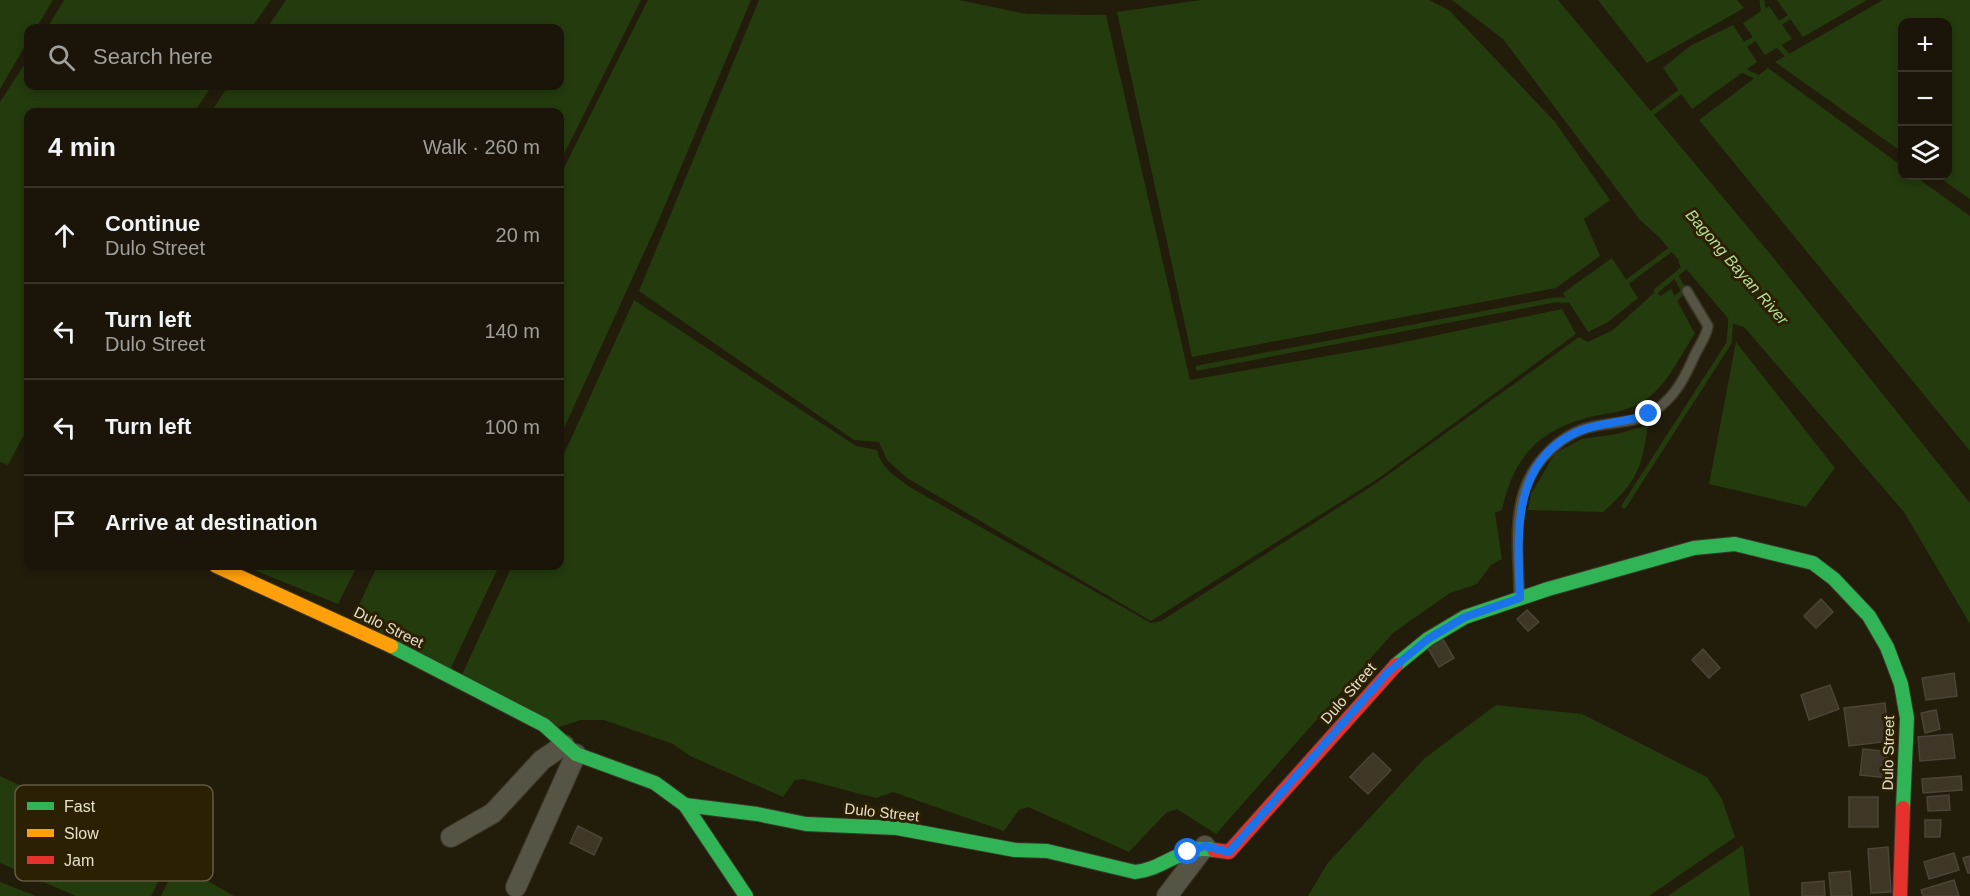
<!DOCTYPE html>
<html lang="en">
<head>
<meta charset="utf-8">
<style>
  body { margin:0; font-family:Arial,sans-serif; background:#231e12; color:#f1f3f6 }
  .controls { position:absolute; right:18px; top:18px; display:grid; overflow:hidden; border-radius:12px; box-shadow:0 3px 9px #0003 }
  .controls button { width:54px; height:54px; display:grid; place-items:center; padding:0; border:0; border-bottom:2px solid #383429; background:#1a1508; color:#f1f3f6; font:30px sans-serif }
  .stop { position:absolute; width:18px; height:18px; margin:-14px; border:4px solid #1a73e8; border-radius:50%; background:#fff }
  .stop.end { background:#1a73e8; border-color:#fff; box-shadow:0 2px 6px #0008 }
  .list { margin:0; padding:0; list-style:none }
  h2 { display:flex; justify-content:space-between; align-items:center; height:78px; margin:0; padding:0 24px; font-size:26px }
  h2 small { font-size:20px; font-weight:400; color:#9f9f9c }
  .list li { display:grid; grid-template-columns:39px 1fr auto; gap:18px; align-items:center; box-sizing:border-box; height:96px; padding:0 24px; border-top:2px solid #383429 }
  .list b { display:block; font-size:22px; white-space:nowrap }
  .list p { margin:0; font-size:20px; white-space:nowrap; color:#9f9f9c }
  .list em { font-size:20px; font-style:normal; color:#9f9f9c }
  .icon { flex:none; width:33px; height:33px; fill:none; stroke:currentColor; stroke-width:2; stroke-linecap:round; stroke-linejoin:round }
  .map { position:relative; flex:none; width:1970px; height:896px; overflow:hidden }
  .search { position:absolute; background:#1a1508; box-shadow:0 3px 9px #0003; left:24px; top:24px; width:540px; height:66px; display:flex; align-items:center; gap:15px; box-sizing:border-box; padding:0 21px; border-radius:12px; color:#9f9f9c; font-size:22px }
  .panel { position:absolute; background:#1a1508; box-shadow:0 3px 9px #0003; left:24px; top:108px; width:540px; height:462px; border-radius:12px }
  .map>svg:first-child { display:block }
  .water { fill:#243b0e }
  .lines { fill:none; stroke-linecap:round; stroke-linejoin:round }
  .stream { stroke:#243b0e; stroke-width:5 }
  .building { fill:#3e3627; stroke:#4b4438; stroke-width:1.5 }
  .lane-casing { stroke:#3c3728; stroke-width:12 }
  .street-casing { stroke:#3c3728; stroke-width:22 }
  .fast-casing { stroke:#3c3728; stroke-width:16 }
  .slow-casing { stroke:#3c3728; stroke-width:16 }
  .jam-casing { stroke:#3c3728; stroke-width:16 }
  .lane { stroke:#555445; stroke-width:9 }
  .street { stroke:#555445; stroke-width:20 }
  .fast { stroke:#30b455; stroke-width:14 }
  .slow { stroke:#ff9f0a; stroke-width:14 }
  .jam { stroke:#e5322d; stroke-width:14 }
  .route { stroke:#1a73e8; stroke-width:8 }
  .labels { text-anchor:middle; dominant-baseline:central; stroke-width:6; stroke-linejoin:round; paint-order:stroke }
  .street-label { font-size:15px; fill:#e8e0cf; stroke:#2b2002 }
  .water-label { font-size:16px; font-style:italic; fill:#b2df95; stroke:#2b2002 }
  .key { fill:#2b2002; stroke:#645a40; stroke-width:1.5 }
  .key-label { font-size:16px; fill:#e8e0cf }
</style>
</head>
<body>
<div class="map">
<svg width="1970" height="896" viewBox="0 0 1970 896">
  <rect width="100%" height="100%" fill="#221c0b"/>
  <g class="water">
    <path d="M 0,0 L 53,0 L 36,28 L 28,28 L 28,41 L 0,89 Z"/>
    <path d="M 64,0 L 271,0 L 251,28 L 47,28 Z"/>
    <path d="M 286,0 L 641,0 L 560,162 L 560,112 L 211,112 L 228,86 L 560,86 L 560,28 L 267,28 Z"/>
    <path d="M 648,0 L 751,0 L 658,222 L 560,437 L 560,176 Z"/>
    <path d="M 759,0 L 959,0 L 1027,14 L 1106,15 L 1190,380 L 1390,345 L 1562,309 L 1576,334 L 1379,478 L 1151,621 L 907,478 L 887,460 L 879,442 L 854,440 L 639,291 Z"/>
    <path d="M 1201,0 L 1429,0 L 1449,10 L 1555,122 L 1610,200 L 1584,219 L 1600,256 L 1556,288 L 1192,357 L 1117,12 Z"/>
    <path d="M 1452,0 L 1558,0 L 1772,256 L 1970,503 L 1970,624 L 1904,512 L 1744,327 L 1732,323 L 1659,237 L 1640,220 L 1503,39 Z"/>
    <path d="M 1598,0 L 1737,0 L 1744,8 L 1647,63 Z"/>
    <path d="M 1777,0 L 1867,0 L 1803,37 Z"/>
    <path d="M 1883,0 L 1970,0 L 1970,199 L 1937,176 L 1948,176 L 1948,22 L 1902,22 L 1902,152 L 1775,62 Z"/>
    <path d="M 1769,6 L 1792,39 L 1765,55 L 1743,23 Z"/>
    <path d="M 1733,25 L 1757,62 L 1692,109 L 1663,68 L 1690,46 Z"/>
    <path d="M 28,59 L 28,86 L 212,86 L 194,112 L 28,112 L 28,427 L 8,465 L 0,462 L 0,102 Z"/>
    <path d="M 1768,68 L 1902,166 L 1902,176 L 1915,176 L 1970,216 L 1970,451 L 1699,120 Z"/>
    <path d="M 1612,258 L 1638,298 L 1608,322 L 1588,332 L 1563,293 Z"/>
    <path d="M 1671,289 L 1695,334 C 1678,358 1668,386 1642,402 C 1628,411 1610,413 1594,416 C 1540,429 1514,455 1502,510 L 1495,513 L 1502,559 L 1491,565 L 1477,584 L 1450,593 L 1393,633 L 1216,834 L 1177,809 L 1166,813 L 1129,852 L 1028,807 L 1019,810 L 1004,831 L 893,792 L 876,798 L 803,779 L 795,780 L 783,797 L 690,756 L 673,744 L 604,720 L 581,720 L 556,728 L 460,679 L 512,566 L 560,566 L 560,463 L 634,300 L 856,446 L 877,450 C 881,469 899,479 913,489 L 1151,623 L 1161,621 L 1375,484 L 1579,337 L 1588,342 L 1613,330 L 1656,291 L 1660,296 Z"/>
    <path d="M 1736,342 L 1835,468 L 1806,507 L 1709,484 Z"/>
    <path d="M 1648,425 C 1642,469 1636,483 1603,512 L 1528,510 L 1531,494 L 1555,453 L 1582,439 L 1617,434 Z"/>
    <path d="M 244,566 L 357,566 L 338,604 Z"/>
    <path d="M 377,566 L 499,566 L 449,672 L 353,618 Z"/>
    <path d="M 1496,705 L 1582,714 L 1707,777 L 1722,799 L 1735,837 L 1649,896 L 1308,896 L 1327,864 L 1425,758 Z"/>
    <path d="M 0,776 L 70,808 L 28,875 L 0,863 Z"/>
    <path d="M 76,810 L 170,858 L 151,896 L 76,896 L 34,878 Z"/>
    <path d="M 1743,845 L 1750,896 L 1669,896 L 1669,895 Z"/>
    <path d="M 177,863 L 234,896 L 161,896 Z"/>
    <path d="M 0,882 L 36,896 L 0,896 Z"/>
  </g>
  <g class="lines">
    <g class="stream">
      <path d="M 1762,0 L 1764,16"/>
      <path d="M 1777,25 L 1794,14"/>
      <path d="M 1775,42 L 1790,58"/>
      <path d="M 1741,47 L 1759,36"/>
      <path d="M 1740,69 L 1761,79"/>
      <path d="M 1647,117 L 1685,88"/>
      <path d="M 1676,276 L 1684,291 L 1676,298"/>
      <path d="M 1623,285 L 1674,247"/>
      <path d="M 1656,291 L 1684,268 L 1681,262"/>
      <path d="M 1198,368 L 1554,300 L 1574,300"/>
      <path d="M 1624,506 L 1729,343 L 1731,317"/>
    </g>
  </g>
  <g class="building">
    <path d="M 1821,599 L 1833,612 L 1816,628 L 1804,616 Z"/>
    <path d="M 1527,610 L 1539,622 L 1528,631 L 1517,619 Z"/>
    <path d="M 1442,638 L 1454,658 L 1439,667 L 1427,647 Z"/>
    <path d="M 1703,649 L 1720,668 L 1709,678 L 1692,660 Z"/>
    <path d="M 1954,673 L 1957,696 L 1926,700 L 1922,678 Z"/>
    <path d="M 1830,685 L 1839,709 L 1809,720 L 1801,695 Z"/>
    <path d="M 1885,703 L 1889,741 L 1849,746 L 1844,708 Z"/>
    <path d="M 1936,710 L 1940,729 L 1925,733 L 1921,713 Z"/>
    <path d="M 1952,734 L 1955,758 L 1920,761 L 1918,737 Z"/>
    <path d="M 1863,749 L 1892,752 L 1889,778 L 1860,775 Z"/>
    <path d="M 1373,753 L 1391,770 L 1368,794 L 1350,777 Z"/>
    <path d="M 1961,776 L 1962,790 L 1923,793 L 1922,779 Z"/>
    <path d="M 1949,795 L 1950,810 L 1928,811 L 1927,797 Z"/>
    <rect x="1849" y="797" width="29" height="30"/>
    <path d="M 1925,820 L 1941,820 L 1940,837 L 1925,837 Z"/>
    <path d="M 578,826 L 602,838 L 594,855 L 570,843 Z"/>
    <path d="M 1888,847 L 1891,892 L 1871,893 L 1868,849 Z"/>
    <path d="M 1954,853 L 1959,870 L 1929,879 L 1924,862 Z"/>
    <path d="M 1970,856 L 1970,873 L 1968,873 L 1963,858 Z"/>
    <path d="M 1850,871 L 1852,896 L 1831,896 L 1829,873 Z"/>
    <path d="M 1954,880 L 1959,896 L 1923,896 L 1921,890 Z"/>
    <path d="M 1824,881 L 1825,896 L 1802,896 L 1802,883 Z"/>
  </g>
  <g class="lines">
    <defs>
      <path id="lane" d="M 1519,595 C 1519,562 1513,524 1524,491 C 1534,460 1563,432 1595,426 C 1615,422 1639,423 1656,410 C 1675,396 1684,379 1693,359 C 1698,347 1706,338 1708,326 L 1687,291"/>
      <g id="street">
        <path d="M 451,837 L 493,813 L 542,760 L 564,745"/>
        <path d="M 516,887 L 576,754"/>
        <path d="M 1167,896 L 1205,846"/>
      </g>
      <g id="fast">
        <path d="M 391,646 L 544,725 L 576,754 L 655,783 L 685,805 L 746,896"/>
        <path d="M 1396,665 L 1428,639 L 1465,617 L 1548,589 L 1694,548 L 1735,544 L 1813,563 L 1834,579 L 1869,616 L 1887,647 L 1901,684 L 1907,718 L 1903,808"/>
        <path d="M 685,805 L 757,814 L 806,824 L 897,828 L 1015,850 L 1047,851 L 1135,872 C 1166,869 1182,844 1214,850"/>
      </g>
      <path id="slow" d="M 216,566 L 391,646"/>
      <g id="jam">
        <path d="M 1214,850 L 1229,852 L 1396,665"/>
        <path d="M 1900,896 L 1903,808"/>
      </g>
    </defs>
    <use href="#lane" class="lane-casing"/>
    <use href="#street" class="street-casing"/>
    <use href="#fast" class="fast-casing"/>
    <use href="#slow" class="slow-casing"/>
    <use href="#jam" class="jam-casing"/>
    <use href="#lane" class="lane"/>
    <use href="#street" class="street"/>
    <use href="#fast" class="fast"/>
    <use href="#slow" class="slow"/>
    <use href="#jam" class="jam"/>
  </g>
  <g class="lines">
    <path class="route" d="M 1188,852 L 1205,846 L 1229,852 L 1388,672 L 1428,639 L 1465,617 L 1520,598 C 1518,538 1510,462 1577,432 C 1599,422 1626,423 1649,414"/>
  </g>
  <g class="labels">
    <g class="street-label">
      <text transform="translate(389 627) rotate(26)">Dulo Street</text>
      <text transform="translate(1348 693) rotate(-49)">Dulo Street</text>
      <text transform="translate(1888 753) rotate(-89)">Dulo Street</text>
      <text transform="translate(882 812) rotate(6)">Dulo Street</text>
    </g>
    <g class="water-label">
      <text transform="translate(1737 267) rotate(49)">Bagong Bayan River</text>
    </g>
  </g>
  <rect x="15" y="785" width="198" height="96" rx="9" class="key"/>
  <rect x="27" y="802" width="27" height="8" fill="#30b455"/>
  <rect x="27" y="829" width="27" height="8" fill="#ff9f0a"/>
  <rect x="27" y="856" width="27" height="8" fill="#e5322d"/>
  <g class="key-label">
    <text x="64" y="812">Fast</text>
    <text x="64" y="839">Slow</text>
    <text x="64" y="866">Jam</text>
  </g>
</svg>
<div class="controls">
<button>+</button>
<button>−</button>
<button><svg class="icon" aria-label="layers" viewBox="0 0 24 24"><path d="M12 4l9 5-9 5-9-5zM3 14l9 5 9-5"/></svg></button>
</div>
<div class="stop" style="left:1188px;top:852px"></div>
<div class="stop end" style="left:1649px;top:414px"></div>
<div class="search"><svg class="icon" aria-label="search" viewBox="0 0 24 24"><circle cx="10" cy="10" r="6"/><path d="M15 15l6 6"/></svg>Search here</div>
<section class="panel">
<h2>4 min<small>Walk · 260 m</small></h2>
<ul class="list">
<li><svg class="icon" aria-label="ahead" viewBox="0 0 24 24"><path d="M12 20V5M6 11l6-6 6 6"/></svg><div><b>Continue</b><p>Dulo Street</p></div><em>20 m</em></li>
<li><svg class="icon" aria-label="left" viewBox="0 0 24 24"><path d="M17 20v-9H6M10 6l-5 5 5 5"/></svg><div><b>Turn left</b><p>Dulo Street</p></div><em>140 m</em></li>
<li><svg class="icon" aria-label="left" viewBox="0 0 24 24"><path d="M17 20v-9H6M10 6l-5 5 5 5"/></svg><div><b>Turn left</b></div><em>100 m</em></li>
<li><svg class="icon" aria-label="arrive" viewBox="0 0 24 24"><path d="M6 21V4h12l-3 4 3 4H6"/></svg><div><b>Arrive at destination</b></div></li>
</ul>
</section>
</div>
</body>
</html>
